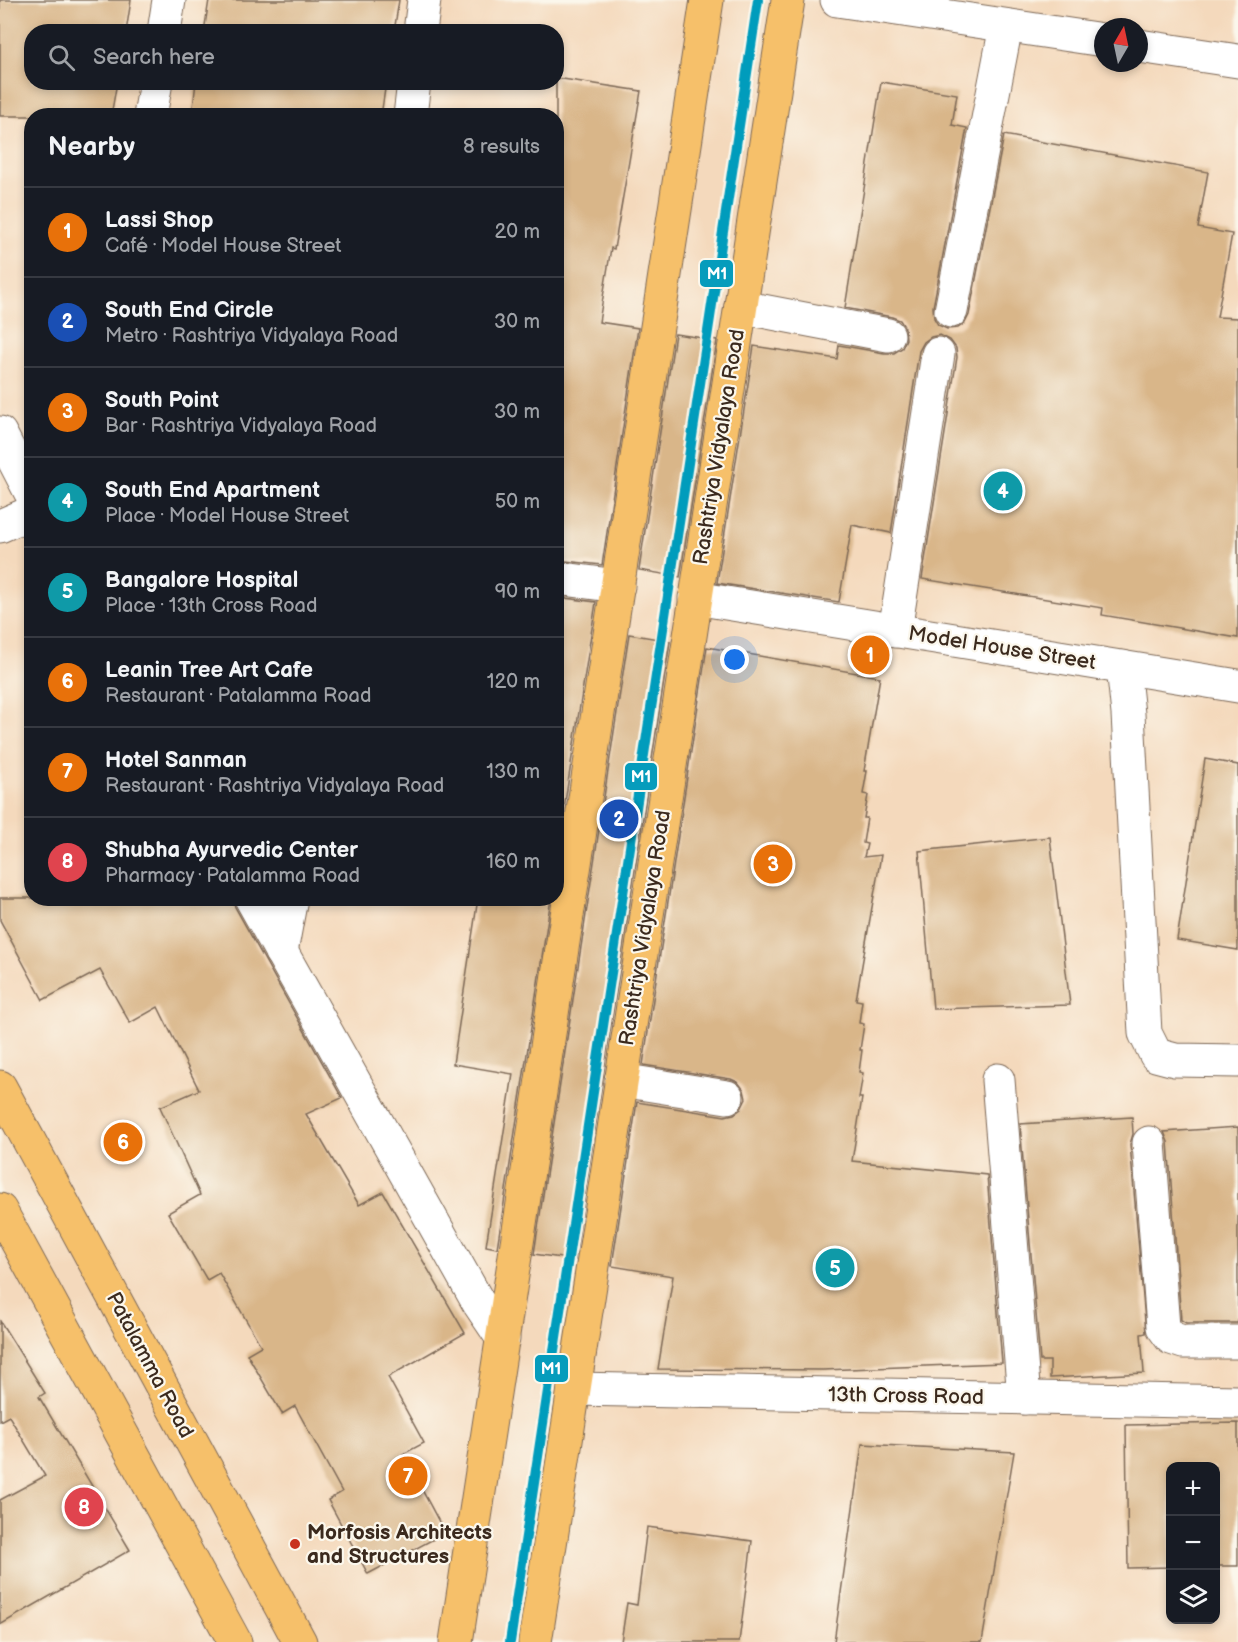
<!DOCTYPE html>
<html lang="en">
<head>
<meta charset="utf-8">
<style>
  body { margin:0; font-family:"Balsamiq Sans",sans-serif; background:#20242c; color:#f1f3f6 }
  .controls { position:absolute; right:18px; bottom:18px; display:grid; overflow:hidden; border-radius:12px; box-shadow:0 3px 9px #0003 }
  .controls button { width:54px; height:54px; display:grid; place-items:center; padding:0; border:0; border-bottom:2px solid #363941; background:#171b24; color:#f1f3f6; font:30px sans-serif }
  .compass { position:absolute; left:1094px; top:18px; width:54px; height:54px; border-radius:50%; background:#171b24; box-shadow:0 3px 9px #0003; rotate:9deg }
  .you { position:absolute; left:735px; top:660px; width:21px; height:21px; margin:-15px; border:4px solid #fff; border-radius:50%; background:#1a73e8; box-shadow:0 0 0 9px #1a73e833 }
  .badge { display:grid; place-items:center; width:39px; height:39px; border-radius:50%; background:#8c9099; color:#fff; font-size:20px; font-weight:700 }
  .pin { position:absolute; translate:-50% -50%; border:3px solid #fff; box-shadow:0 2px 6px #0006 }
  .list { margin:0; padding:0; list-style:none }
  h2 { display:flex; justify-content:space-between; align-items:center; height:78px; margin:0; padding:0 24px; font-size:26px }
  h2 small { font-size:20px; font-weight:400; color:#9ea1a6 }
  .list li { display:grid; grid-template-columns:39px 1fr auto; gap:18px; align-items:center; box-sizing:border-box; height:90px; padding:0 24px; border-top:2px solid #363941 }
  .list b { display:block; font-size:22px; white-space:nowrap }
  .list p { margin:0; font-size:20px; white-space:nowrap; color:#9ea1a6 }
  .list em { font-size:20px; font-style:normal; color:#9ea1a6 }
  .icon { flex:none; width:33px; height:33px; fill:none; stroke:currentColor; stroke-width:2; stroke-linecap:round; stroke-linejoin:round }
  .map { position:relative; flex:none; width:1238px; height:1642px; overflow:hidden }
  .search { position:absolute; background:#171b24; box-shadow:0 3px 9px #0003; left:24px; top:24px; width:540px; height:66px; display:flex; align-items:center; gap:15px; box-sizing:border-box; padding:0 21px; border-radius:24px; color:#9ea1a6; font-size:22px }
  .panel { position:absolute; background:#171b24; box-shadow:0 3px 9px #0003; left:24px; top:108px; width:540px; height:798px; border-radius:24px }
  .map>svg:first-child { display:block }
  .building { fill:#d9b689 }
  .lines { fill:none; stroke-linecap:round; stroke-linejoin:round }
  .minor-casing { stroke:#7c6755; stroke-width:35 }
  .major-casing { stroke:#7c6755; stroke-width:35 }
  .minor { stroke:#fff; stroke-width:33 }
  .major { stroke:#f6c06b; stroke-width:33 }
  .metro-1-casing { stroke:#fbf7ec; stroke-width:15 }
  .metro-1 { stroke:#069cbc; stroke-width:10 }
  .poi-dot { fill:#c8321e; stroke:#fbf7ec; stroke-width:2 }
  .labels { text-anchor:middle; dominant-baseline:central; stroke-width:4.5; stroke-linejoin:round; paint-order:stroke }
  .street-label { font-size:21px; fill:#3b2a1e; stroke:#fbf7ec }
  .poi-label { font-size:21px; font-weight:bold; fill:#3b2a1e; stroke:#fbf7ec; text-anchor:start }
  .line-badge { stroke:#fbf7ec; stroke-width:2 }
  .badge-label { font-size:16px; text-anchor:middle; font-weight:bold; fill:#fff }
</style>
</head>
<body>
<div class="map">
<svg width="1238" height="1642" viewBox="0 0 1238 1642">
  <rect width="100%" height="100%" fill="#fbf7ec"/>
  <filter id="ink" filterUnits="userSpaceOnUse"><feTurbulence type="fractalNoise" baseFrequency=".0167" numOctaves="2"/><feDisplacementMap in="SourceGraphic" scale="12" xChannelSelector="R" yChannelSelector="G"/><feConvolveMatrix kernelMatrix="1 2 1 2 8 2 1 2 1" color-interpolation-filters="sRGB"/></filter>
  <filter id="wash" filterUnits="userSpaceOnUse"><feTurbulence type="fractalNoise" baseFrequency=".008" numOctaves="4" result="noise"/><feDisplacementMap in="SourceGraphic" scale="24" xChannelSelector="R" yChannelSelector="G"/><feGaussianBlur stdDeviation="1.35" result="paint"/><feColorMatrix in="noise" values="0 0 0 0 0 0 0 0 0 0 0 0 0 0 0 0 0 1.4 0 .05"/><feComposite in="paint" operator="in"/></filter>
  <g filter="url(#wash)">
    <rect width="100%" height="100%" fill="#f4d9bc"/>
    <g id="blocks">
      <g class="building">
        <path d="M 0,0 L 131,0 L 126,32 L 32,32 L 32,82 L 117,82 L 111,116 L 0,116 Z"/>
        <path d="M 209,0 L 399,0 L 394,32 L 204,32 Z"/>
        <path d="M 556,78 L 641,91 L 614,249 L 611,248 L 599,322 L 638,328 L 602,565 L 556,560 Z"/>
        <path d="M 196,82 L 386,82 L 381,116 L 192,116 Z"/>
        <path d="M 881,82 L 957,94 L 952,125 L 967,128 L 933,307 L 934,318 L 938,325 L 947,329 L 958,328 L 965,323 L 969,315 L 1004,135 L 1208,172 L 1198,228 L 1232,234 L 1217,317 L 1238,318 L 1238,638 L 1102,615 L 1103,608 L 922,579 L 957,357 L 956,348 L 950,340 L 940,335 L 931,337 L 924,342 L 919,351 L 891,533 L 852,525 L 839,602 L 717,583 L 754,346 L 837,359 L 839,345 L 884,353 L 894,353 L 902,348 L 906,339 L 905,328 L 900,320 L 892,317 L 845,308 Z"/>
        <path d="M 675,334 L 717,340 L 680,577 L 639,570 Z"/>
        <path d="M 556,597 L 596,602 L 556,860 Z"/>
        <path d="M 629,634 L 670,641 L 575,1260 L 534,1254 Z"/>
        <path d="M 707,647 L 880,677 L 864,771 L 867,771 L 863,794 L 868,795 L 864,818 L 867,818 L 863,843 L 867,844 L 864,857 L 881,855 L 856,1000 L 862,1001 L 859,1023 L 864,1024 L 860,1050 L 862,1050 L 859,1072 L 863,1073 L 859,1098 L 862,1098 L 852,1161 L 987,1175 L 1002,1363 L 823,1370 L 658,1369 L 673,1276 L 612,1266 L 637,1102 L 725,1116 L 734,1114 L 741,1109 L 746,1099 L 744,1090 L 738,1082 L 731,1079 L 643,1065 Z"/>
        <path d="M 1205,759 L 1238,765 L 1238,950 L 1177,940 Z"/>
        <path d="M 1050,837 L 1070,1005 L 933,1009 L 919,851 Z"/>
        <path d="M 0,898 L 232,898 L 235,907 L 342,1098 L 306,1114 L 359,1205 L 383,1192 L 465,1333 L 388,1377 L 424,1443 L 403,1454 L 445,1533 L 368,1574 L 328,1500 L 342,1492 L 295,1406 L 282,1414 L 247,1354 L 261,1346 L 219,1273 L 207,1280 L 168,1213 L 200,1195 L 160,1107 L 199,1090 L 158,1007 L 130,1023 L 100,970 L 43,1000 L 0,920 Z"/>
        <path d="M 478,898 L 551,898 L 497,1248 L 486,1246 L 513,1074 L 453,1064 Z"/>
        <path d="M 1132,1117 L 1133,1134 L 1130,1144 L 1146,1333 L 1141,1334 L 1144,1373 L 1050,1378 L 1050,1361 L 1040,1361 L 1020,1124 Z"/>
        <path d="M 1238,1127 L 1238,1323 L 1186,1323 L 1181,1320 L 1168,1142 L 1164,1132 Z"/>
        <path d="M 0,1321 L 45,1393 L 39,1397 L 130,1550 L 0,1625 L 0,1500 L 45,1476 L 9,1416 L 0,1421 Z"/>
        <path d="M 1238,1423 L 1238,1566 L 1215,1566 L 1215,1467 L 1170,1467 L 1170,1567 L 1128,1568 L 1126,1425 Z"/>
        <path d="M 862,1444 L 1014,1452 L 982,1642 L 834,1642 Z"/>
        <path d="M 647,1527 L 752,1541 L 739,1642 L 621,1642 L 627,1603 L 637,1605 Z"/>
      </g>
    </g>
  </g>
  <g filter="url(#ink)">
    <use href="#blocks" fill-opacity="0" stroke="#7c6755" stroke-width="1.5"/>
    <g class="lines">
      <defs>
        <g id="minor">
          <path d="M 837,0 L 1103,40"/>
          <path d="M 164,32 L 169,0"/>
          <path d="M 420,32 L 424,0"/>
          <path d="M 1139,46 L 1238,61"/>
          <path d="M 150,116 L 156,82"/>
          <path d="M 410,116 L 414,82"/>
          <path d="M 741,307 L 888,335"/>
          <path d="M 951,311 L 1006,26"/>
          <path d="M 0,433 L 32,495"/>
          <path d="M 0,526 L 32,512"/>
          <path d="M 556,578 L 618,586"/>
          <path d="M 695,598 L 1238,686"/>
          <path d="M 895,631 L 938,354"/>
          <path d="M 1123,667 L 1128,714 L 1145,1033 L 1156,1055 L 1175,1060 L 1238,1061"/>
          <path d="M 251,898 L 478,1302 L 503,1339"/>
          <path d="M 281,952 L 291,898"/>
          <path d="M 621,1080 L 727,1097"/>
          <path d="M 998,1080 L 1024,1398"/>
          <path d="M 1149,1143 L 1163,1327 L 1171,1338 L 1183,1342 L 1238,1342"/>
          <path d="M 574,1389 L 1238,1402"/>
        </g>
        <g id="major">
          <path d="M 0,1087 L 300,1642"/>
          <path d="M 0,1210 L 235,1642"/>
          <path d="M 456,1642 L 707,0"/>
          <path d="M 535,1642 L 788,0"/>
        </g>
      </defs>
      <use href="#minor" class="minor-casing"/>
      <use href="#major" class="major-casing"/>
      <use href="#minor" class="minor"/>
      <use href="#major" class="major"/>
      <defs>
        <path id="metro-1" d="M 510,1642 L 758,0"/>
      </defs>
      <use href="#metro-1" class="metro-1-casing"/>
      <use href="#metro-1" class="metro-1"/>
    </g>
  </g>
  <circle class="poi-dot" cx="295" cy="1544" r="6"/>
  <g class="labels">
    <g class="street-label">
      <text transform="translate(719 447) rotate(-81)">Rashtriya Vidyalaya Road</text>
      <text transform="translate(1002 648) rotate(9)">Model House Street</text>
      <text transform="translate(645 928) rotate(-81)">Rashtriya Vidyalaya Road</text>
      <text transform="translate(150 1365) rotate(62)">Patalamma Road</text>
      <text transform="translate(906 1396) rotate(1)">13th Cross Road</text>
    </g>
    <g class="poi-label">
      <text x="307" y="1532">Morfosis Architects<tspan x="307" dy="24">and Structures</tspan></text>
    </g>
  </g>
  <g class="line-badge">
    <rect x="699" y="259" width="35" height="29" rx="6" fill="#069cbc"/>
    <rect x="624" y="762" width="34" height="29" rx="6" fill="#069cbc"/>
    <rect x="534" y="1354" width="35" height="29" rx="6" fill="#069cbc"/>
  </g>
  <g class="badge-label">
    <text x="717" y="279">M1</text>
    <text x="641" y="782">M1</text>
    <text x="551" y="1374">M1</text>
  </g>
</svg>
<div class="controls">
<button>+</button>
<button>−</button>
<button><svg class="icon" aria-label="layers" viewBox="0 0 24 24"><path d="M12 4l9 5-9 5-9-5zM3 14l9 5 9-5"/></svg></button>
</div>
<svg class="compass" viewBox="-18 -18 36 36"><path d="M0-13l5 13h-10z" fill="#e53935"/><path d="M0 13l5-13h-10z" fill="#9ea1a6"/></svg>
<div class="you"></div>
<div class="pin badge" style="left:870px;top:655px;background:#e8710a">1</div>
<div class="pin badge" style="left:619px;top:819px;background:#1a4fb4">2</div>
<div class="pin badge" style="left:773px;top:864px;background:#e8710a">3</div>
<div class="pin badge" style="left:1003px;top:491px;background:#0f9aa8">4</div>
<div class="pin badge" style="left:835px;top:1268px;background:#0f9aa8">5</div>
<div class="pin badge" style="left:123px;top:1142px;background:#e8710a">6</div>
<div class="pin badge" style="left:408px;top:1476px;background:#e8710a">7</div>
<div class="pin badge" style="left:84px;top:1507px;background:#e0444e">8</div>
<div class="search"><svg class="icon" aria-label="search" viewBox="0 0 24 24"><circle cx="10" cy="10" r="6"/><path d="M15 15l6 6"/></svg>Search here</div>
<section class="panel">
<h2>Nearby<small>8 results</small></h2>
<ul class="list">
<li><span class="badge" style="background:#e8710a">1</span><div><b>Lassi Shop</b><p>Café · Model House Street</p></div><em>20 m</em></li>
<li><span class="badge" style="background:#1a4fb4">2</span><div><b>South End Circle</b><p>Metro · Rashtriya Vidyalaya Road</p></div><em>30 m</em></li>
<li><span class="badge" style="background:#e8710a">3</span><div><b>South Point</b><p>Bar · Rashtriya Vidyalaya Road</p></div><em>30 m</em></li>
<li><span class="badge" style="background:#0f9aa8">4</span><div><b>South End Apartment</b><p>Place · Model House Street</p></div><em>50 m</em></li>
<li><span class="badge" style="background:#0f9aa8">5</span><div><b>Bangalore Hospital</b><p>Place · 13th Cross Road</p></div><em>90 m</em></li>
<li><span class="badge" style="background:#e8710a">6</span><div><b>Leanin Tree Art Cafe</b><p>Restaurant · Patalamma Road</p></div><em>120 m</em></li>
<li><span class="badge" style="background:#e8710a">7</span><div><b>Hotel Sanman</b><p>Restaurant · Rashtriya Vidyalaya Road</p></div><em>130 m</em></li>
<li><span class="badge" style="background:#e0444e">8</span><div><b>Shubha Ayurvedic Center</b><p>Pharmacy · Patalamma Road</p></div><em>160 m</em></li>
</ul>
</section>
</div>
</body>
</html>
